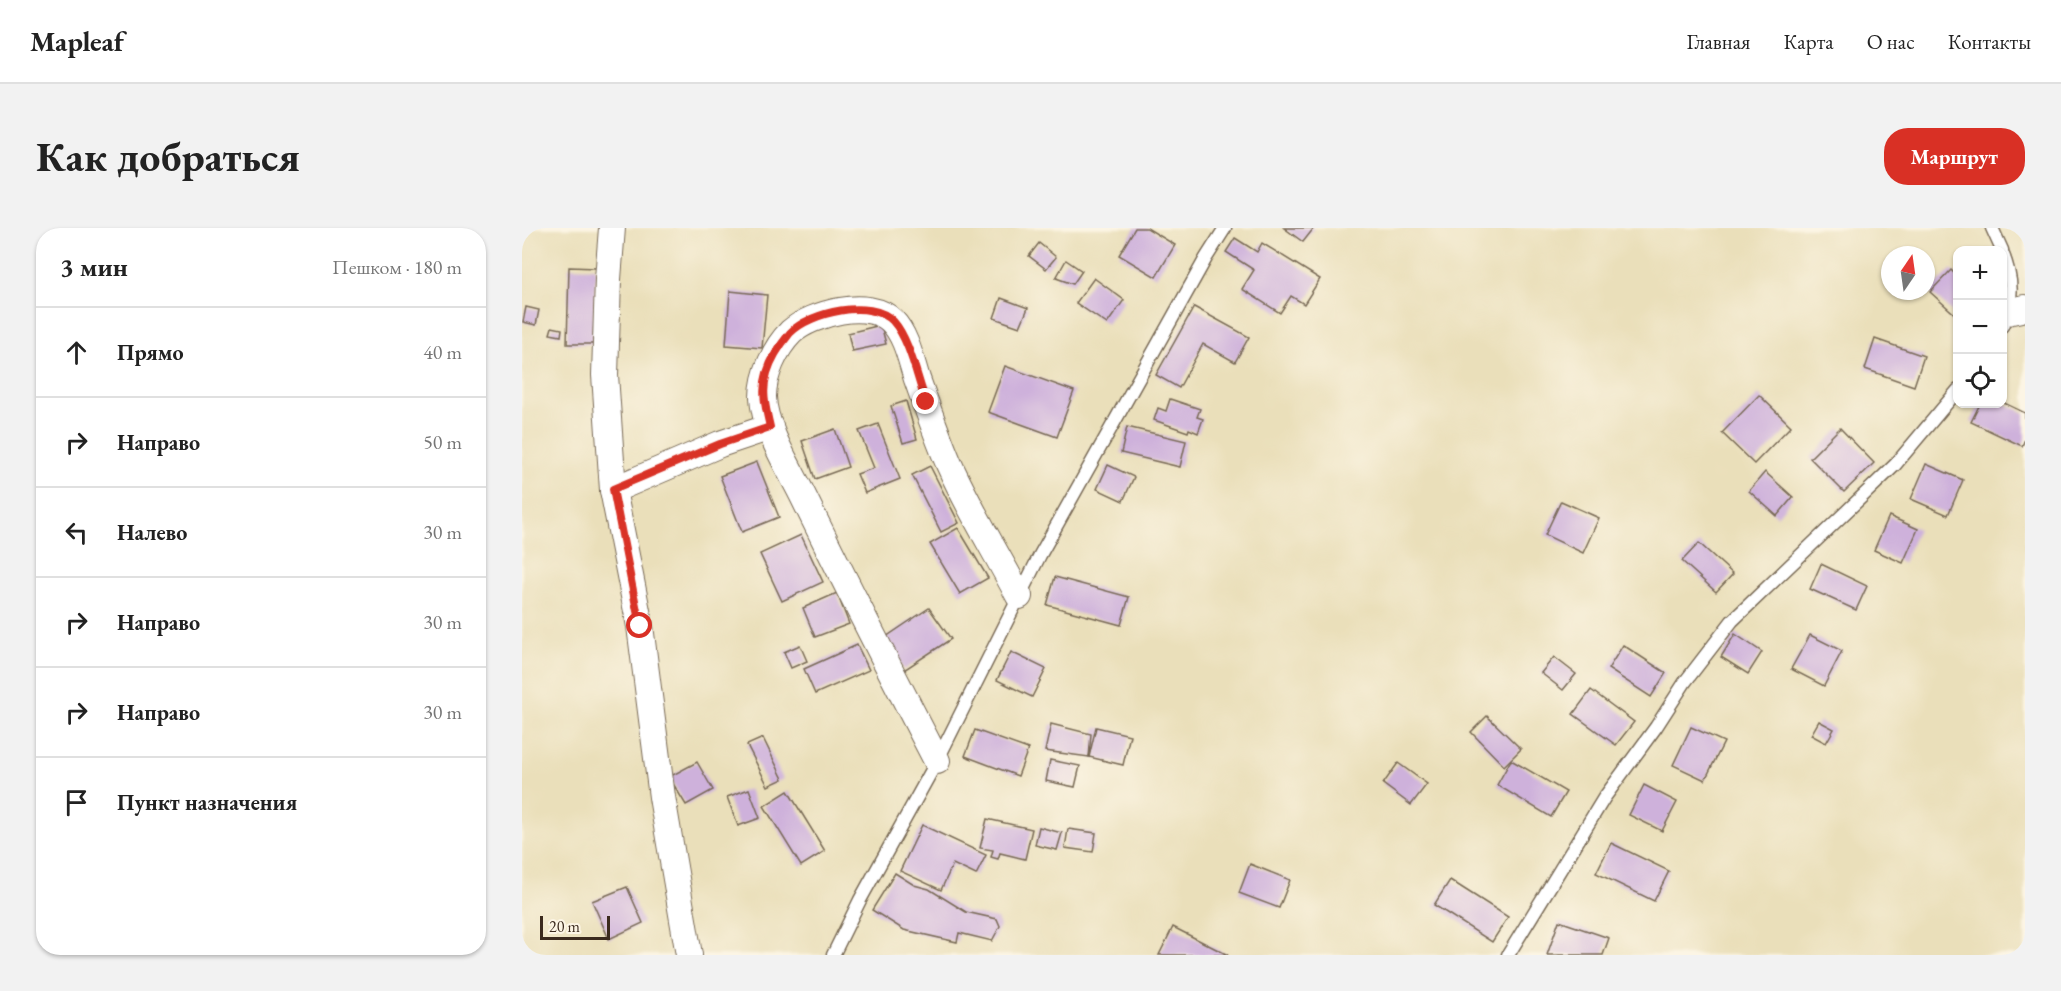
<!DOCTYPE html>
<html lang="ru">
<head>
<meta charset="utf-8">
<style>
  body { margin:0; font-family:"EB Garamond",serif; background:#f2f2f2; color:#222 }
  .controls { position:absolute; right:18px; top:18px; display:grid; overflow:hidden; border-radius:12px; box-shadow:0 2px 4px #0004 }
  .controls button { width:54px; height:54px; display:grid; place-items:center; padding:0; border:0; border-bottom:2px solid #e0e0e0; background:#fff; color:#222; font:30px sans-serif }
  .compass { position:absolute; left:1359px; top:18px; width:54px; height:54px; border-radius:50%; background:#fff; box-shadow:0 2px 4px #0004; rotate:13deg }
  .scale { position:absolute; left:18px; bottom:15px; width:70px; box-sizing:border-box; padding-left:6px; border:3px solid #3b2a1e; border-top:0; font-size:16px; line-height:21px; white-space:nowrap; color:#3b2a1e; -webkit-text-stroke:4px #fcf5e5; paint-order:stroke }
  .stop { position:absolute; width:18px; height:18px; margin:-14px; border:4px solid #d93025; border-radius:50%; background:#fff }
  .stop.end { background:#d93025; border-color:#fff; box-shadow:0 2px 6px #0008 }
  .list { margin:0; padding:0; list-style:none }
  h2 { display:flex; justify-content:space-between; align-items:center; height:78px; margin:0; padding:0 24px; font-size:26px }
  h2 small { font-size:20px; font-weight:400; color:#767676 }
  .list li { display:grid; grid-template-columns:39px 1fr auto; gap:18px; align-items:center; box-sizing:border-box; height:90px; padding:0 24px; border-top:2px solid #e0e0e0 }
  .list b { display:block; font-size:22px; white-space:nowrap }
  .list em { font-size:20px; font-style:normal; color:#767676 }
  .icon { flex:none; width:33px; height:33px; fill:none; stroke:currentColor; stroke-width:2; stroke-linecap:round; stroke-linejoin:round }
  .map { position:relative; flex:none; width:1503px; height:727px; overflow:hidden; border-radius:24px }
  header { display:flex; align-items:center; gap:36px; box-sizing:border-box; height:84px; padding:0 30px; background:#fff; border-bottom:2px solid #e0e0e0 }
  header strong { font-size:28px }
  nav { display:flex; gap:33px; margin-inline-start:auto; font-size:21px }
  .intro { display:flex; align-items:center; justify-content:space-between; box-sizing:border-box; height:144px; padding:0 36px }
  h1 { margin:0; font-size:42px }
  .button { padding:15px 27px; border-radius:24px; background:#d93025; color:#fff; font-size:21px; font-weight:700 }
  main { display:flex; gap:36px; padding:0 36px }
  aside { flex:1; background:#fff; border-radius:24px; box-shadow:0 2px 4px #0004 }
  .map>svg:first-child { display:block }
  .building { fill:#ceb1db }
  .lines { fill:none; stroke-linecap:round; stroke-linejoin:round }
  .lane-casing { stroke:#786955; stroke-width:15 }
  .street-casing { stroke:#786955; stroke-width:28 }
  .lane { stroke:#fff; stroke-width:12 }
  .street { stroke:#fff; stroke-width:26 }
  .route { stroke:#d93025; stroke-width:8 }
</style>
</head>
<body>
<header>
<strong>Mapleaf</strong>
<nav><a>Главная</a><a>Карта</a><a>О нас</a><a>Контакты</a></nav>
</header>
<div class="intro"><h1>Как добраться</h1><a class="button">Маршрут</a></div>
<main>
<aside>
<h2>3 мин<small>Пешком · 180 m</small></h2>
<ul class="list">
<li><svg class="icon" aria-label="ahead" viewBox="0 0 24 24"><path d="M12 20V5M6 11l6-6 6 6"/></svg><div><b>Прямо</b></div><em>40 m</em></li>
<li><svg class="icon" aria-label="right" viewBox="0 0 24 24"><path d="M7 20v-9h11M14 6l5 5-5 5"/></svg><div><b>Направо</b></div><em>50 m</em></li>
<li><svg class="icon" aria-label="left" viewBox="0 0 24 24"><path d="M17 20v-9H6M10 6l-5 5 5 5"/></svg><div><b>Налево</b></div><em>30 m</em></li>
<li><svg class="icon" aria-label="right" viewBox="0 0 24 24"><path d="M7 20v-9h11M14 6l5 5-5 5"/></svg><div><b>Направо</b></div><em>30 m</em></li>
<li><svg class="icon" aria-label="right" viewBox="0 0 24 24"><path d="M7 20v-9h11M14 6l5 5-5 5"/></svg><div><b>Направо</b></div><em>30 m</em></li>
<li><svg class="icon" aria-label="arrive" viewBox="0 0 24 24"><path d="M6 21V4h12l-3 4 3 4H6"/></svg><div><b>Пункт назначения</b></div></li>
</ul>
</aside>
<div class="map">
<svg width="1503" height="727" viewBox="0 0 1503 727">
  <rect width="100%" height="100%" fill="#fcf5e5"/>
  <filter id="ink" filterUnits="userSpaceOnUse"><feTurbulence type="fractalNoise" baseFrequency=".0167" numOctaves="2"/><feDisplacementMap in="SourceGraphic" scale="12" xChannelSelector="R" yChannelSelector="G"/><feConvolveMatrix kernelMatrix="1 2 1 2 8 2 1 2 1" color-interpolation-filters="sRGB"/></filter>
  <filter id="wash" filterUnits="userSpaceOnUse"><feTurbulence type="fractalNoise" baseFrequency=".008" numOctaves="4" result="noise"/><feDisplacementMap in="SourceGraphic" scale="24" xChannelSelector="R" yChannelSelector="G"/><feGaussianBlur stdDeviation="1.35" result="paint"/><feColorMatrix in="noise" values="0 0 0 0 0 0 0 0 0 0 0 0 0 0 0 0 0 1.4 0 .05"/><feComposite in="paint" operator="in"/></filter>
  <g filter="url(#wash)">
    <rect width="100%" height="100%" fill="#eadfba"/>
    <g id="blocks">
      <g class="building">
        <path d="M 613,0 L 625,0 L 653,17 L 634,49 L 597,27 Z"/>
        <path d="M 762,0 L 792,0 L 781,14 Z"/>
        <path d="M 713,10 L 735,24 L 740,15 L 798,51 L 782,76 L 769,68 L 758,85 L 720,61 L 732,42 L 704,24 Z"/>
        <path d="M 517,15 L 534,29 L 524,41 L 507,28 Z"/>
        <path d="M 544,32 L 560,43 L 551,56 L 534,50 Z"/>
        <path d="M 47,39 L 74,40 L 71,116 L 45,116 Z"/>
        <path d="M 1429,42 L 1436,49 L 1436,89 L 1408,64 Z"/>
        <path d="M 572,50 L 602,72 L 585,96 L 554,75 Z"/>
        <path d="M 208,63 L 245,67 L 240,120 L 204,117 Z"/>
        <path d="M 479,70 L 506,80 L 498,99 L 472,90 Z"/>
        <path d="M 4,79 L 17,82 L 14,97 L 1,94 Z"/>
        <path d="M 672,79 L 727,109 L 713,134 L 681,116 L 657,160 L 634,147 Z"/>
        <path d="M 359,97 L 364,116 L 330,123 L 326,105 Z"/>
        <path d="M 30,99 L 40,101 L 39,108 L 28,106 Z"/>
        <path d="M 1353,111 L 1402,128 L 1392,158 L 1343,141 Z"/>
        <path d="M 483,138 L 552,163 L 535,209 L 466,184 Z"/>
        <path d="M 1237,167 L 1269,198 L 1232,236 L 1200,205 Z"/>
        <path d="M 648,171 L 678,181 L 675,189 L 681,191 L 676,205 L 667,201 L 666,204 L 632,192 L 636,180 L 644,183 Z"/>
        <path d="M 384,173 L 395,211 L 381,215 L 369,178 Z"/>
        <path d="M 1480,174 L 1503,185 L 1503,211 L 1500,218 L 1449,194 L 1458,176 Z"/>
        <path d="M 356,196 L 378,251 L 343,265 L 335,246 L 352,240 L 337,203 Z"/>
        <path d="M 605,199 L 664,213 L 658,239 L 599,225 Z"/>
        <path d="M 1318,200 L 1352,235 L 1322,264 L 1288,230 Z"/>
        <path d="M 313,201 L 326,239 L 293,251 L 280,213 Z"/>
        <path d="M 235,234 L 257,289 L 220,304 L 198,248 Z"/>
        <path d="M 1404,236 L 1441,252 L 1426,287 L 1389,271 Z"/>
        <path d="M 586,237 L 612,249 L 601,273 L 575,261 Z"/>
        <path d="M 408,238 L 437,295 L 419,304 L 390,247 Z"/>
        <path d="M 1243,244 L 1271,269 L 1255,288 L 1227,263 Z"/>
        <path d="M 1039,273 L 1077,290 L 1061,325 L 1023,307 Z"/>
        <path d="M 1367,288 L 1396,301 L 1381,335 L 1352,322 Z"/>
        <path d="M 436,300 L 466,350 L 438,366 L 408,316 Z"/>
        <path d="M 279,307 L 301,354 L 260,373 L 238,326 Z"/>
        <path d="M 1177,315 L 1211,346 L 1194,364 L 1160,333 Z"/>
        <path d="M 1299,336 L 1345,358 L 1334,382 L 1288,361 Z"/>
        <path d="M 533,349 L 607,369 L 599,397 L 525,377 Z"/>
        <path d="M 315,365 L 327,396 L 293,409 L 281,380 Z"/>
        <path d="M 407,380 L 429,411 L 382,442 L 361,411 Z"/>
        <path d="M 1213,406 L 1240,424 L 1226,446 L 1199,429 Z"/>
        <path d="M 1288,407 L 1320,423 L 1302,458 L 1269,441 Z"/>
        <path d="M 278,417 L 285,433 L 269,440 L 262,424 Z"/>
        <path d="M 335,417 L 347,442 L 293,466 L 282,441 Z"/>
        <path d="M 1101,417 L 1144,445 L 1129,469 L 1086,441 Z"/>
        <path d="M 489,424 L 524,441 L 510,469 L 475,452 Z"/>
        <path d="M 1032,429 L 1054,446 L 1041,462 L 1019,445 Z"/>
        <path d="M 1069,462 L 1112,494 L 1094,517 L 1051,486 Z"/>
        <path d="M 965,488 L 999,521 L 982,538 L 949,504 Z"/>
        <path d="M 1297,493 L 1312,501 L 1304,515 L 1289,507 Z"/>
        <path d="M 529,496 L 569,506 L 567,529 L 523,523 Z"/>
        <path d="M 574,499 L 608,507 L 601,537 L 567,529 Z"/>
        <path d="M 1169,499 L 1202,514 L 1183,552 L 1151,537 Z"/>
        <path d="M 453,502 L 506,521 L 496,548 L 443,528 Z"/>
        <path d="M 241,510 L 261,551 L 246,558 L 225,517 Z"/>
        <path d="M 528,532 L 558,538 L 553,559 L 524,553 Z"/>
        <path d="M 989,532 L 1044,564 L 1029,589 L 975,557 Z"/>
        <path d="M 175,534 L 191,562 L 164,577 L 147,549 Z"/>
        <path d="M 876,535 L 905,556 L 889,577 L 861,556 Z"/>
        <path d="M 1122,557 L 1155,574 L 1140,603 L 1107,587 Z"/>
        <path d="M 227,561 L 238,590 L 216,598 L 205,569 Z"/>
        <path d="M 266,563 L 303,623 L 279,638 L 242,578 Z"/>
        <path d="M 465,591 L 510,601 L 503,631 L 478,625 L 476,631 L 469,629 L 471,622 L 458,620 Z"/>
        <path d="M 400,597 L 464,627 L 454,647 L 431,636 L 419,662 L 378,643 Z"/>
        <path d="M 517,599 L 540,605 L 535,622 L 513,617 Z"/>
        <path d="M 546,601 L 574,605 L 571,624 L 543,620 Z"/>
        <path d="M 1089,615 L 1147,643 L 1132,673 L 1074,645 Z"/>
        <path d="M 728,636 L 768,652 L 757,680 L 717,665 Z"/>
        <path d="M 373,645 L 392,657 L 407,661 L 444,684 L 475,691 L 478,698 L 470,713 L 437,705 L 435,714 L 382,702 L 350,682 Z"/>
        <path d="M 928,652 L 986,689 L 970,714 L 912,677 Z"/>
        <path d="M 105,659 L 121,695 L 87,711 L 70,673 Z"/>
        <path d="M 1037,693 L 1087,710 L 1081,727 L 1025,727 Z"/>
        <path d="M 651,699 L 706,727 L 637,727 Z"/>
      </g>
    </g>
  </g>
  <g filter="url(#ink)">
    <use href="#blocks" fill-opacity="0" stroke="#786955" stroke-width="1.5"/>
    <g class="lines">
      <defs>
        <g id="lane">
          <path d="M 1470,0 L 1480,22"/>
          <path d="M 1480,24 C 1491,51 1492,71 1480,98"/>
          <path d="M 311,727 L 338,672 L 415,533 L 518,327 L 684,30 L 703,0"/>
          <path d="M 986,727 L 1082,570 L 1134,499 L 1163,454 L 1210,393 L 1373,237 L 1436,162"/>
        </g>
        <g id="street">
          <path d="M 90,0 L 86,51 L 83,147 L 91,262 L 118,398 L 140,569 L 167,727"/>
          <path d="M 1485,84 L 1503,80"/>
          <path d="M 91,262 L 198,216 L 248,199"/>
          <path d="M 415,533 C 370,446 325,358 282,270 C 268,241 242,201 241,169 C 241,147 253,120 269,104 C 290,85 348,70 370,93 C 384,107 389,132 395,151 C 405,179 415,208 427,236 C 447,281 474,324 497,368"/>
        </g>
      </defs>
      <use href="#lane" class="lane-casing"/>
      <use href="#street" class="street-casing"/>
      <use href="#lane" class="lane"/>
      <use href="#street" class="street"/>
    </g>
  </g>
  <g class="lines" filter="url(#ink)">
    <path class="route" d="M 118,398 L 91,261 L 198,216 L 248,199 C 244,181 239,164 245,145 C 249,131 259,116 268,105 C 288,84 349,70 371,93 C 388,112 395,150 404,174"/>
  </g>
</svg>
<div class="controls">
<button>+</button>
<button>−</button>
<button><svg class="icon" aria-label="locate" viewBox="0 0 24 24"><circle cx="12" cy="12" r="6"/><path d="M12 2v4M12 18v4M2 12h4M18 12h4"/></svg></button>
</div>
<svg class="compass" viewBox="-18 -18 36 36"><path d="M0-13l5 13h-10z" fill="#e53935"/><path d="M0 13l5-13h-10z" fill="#767676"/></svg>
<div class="scale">20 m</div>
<div class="stop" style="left:118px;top:398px"></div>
<div class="stop end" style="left:404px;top:174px"></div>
</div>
</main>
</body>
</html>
